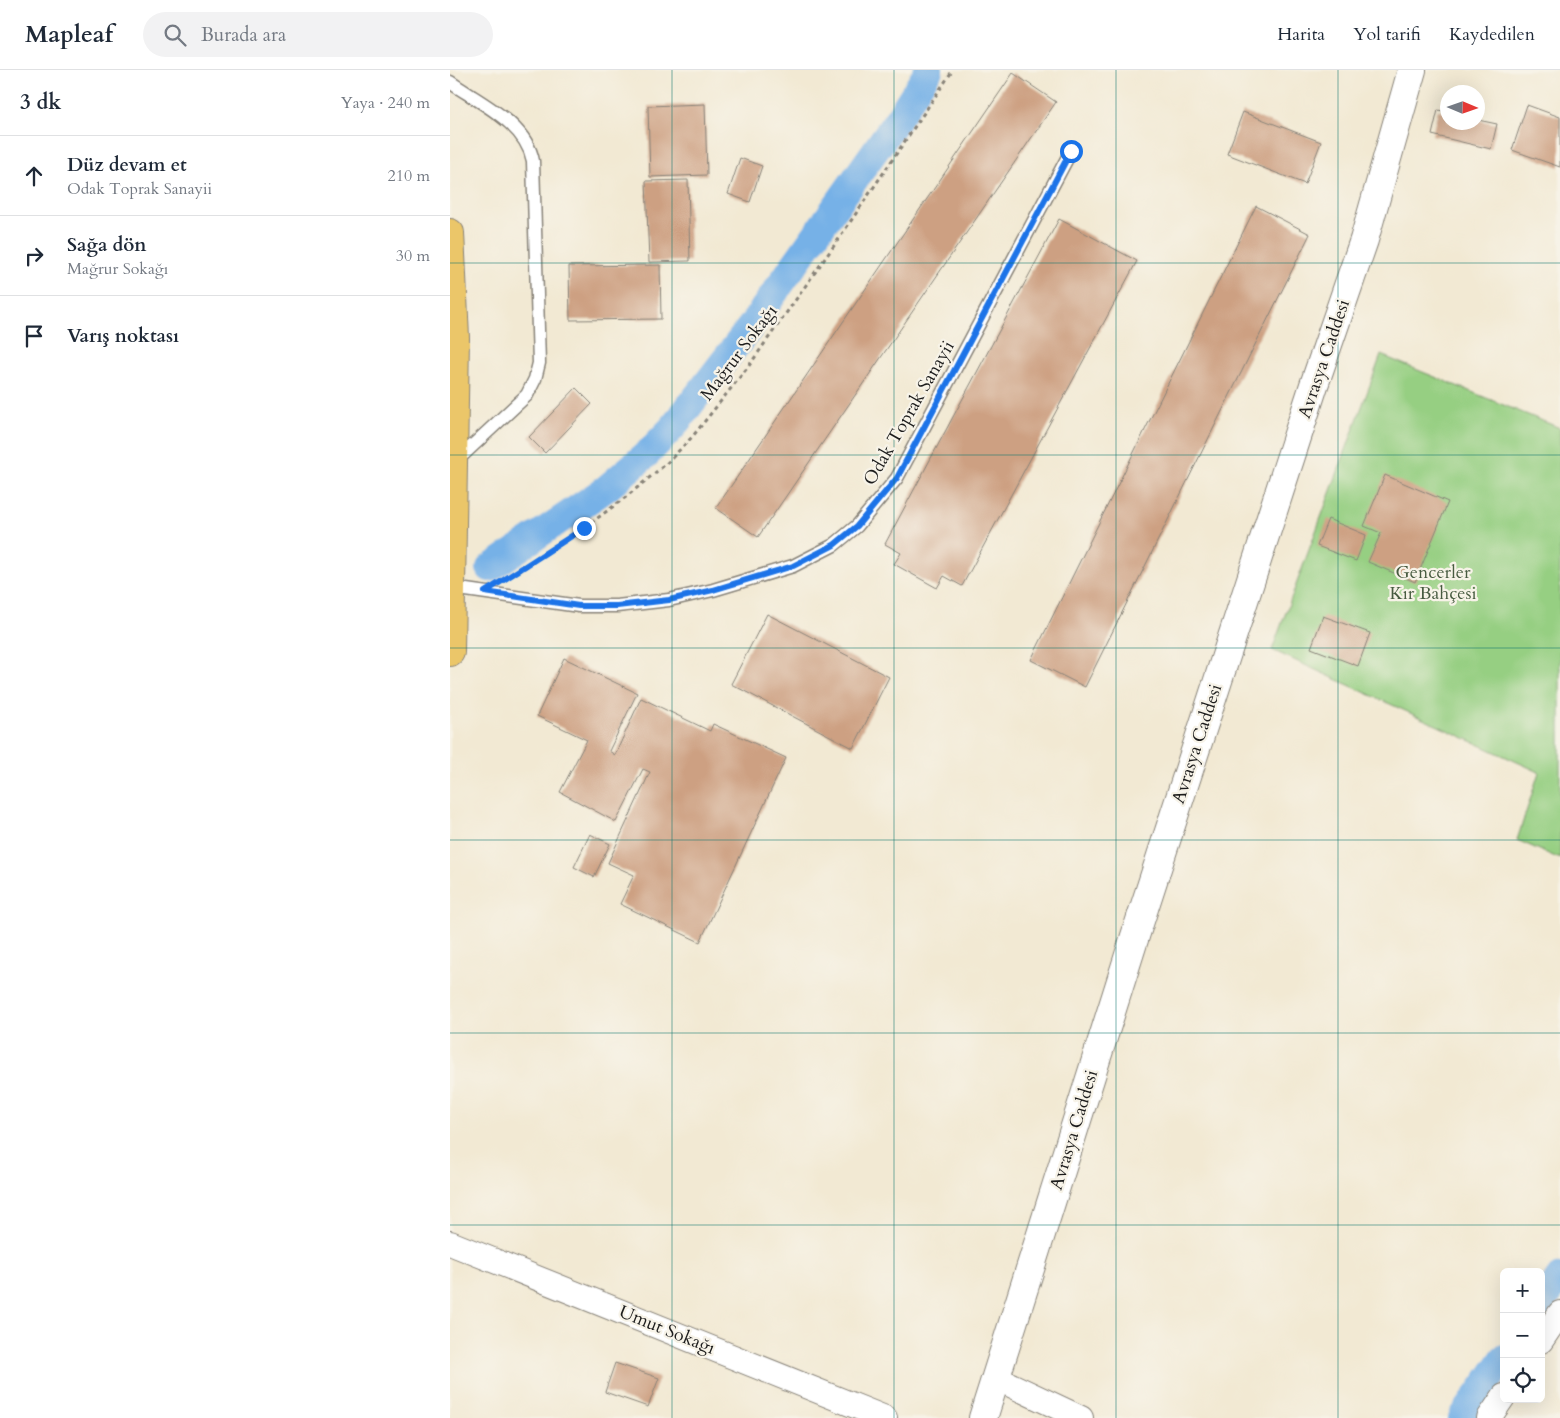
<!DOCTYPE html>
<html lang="tr">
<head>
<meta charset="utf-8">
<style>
  body { margin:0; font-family:Cardo,serif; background:#f2f2f3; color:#1f2937 }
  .controls { position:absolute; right:15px; bottom:15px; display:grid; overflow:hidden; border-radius:8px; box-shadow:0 5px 20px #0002 }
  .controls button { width:45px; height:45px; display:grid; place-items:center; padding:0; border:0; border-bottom:1px solid #e0e1e3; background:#fff; color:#1f2937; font:25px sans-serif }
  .compass { position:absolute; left:990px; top:15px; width:45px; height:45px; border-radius:50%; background:#fff; box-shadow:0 5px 20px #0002; rotate:92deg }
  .stop { position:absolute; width:15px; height:15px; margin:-11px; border:4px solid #1a73e8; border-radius:50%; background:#fff }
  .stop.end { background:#1a73e8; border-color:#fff; box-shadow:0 1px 5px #0008 }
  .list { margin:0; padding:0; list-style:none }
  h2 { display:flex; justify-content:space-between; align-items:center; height:65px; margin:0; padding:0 20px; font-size:21px }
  h2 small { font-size:16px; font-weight:400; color:#747a83 }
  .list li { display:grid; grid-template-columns:32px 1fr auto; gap:15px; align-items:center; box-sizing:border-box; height:80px; padding:0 20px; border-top:1px solid #e0e1e3 }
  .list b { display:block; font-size:19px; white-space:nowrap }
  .list p { margin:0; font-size:16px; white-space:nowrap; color:#747a83 }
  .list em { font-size:16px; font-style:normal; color:#747a83 }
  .icon { flex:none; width:28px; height:28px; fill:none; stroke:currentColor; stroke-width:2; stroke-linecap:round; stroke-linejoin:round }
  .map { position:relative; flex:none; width:1110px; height:1348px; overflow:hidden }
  header { display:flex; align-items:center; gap:30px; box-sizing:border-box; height:70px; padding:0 25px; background:#fff; border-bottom:1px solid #e0e1e3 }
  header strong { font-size:24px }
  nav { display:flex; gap:28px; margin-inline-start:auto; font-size:18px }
  .search { width:350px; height:45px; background:#f2f2f3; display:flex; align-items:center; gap:12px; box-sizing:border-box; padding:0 18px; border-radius:28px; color:#747a83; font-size:19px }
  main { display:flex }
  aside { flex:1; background:#fff }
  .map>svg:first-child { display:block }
  .green { fill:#96cf82; stroke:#59764f }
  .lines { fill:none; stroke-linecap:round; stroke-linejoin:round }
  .canal { stroke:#76b1e7; stroke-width:28 }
  .building { fill:#cda082 }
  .service-casing { stroke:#878278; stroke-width:15 }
  .minor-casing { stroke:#878278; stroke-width:26 }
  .tertiary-casing { stroke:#878278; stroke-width:30 }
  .trunk-casing { stroke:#878278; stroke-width:30 }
  .path { stroke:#878278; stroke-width:3; stroke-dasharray:4 4; stroke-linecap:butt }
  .service { stroke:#fff; stroke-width:12 }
  .minor { stroke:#fff; stroke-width:24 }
  .tertiary { stroke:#fff; stroke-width:28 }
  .trunk { stroke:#ebc669; stroke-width:28 }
  .route { stroke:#1a73e8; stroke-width:6 }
  .grid { fill:none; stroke:#0f766e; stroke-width:1; stroke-opacity:0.55 }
  .labels { text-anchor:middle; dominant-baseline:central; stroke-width:4.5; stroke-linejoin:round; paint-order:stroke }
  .street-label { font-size:18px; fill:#1c1c1c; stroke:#f7f3e8 }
  .park-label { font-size:18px; fill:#475b40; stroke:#f7f3e8 }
</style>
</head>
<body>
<header>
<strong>Mapleaf</strong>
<div class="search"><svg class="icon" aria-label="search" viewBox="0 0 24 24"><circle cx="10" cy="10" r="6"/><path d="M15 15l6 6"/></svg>Burada ara</div>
<nav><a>Harita</a><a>Yol tarifi</a><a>Kaydedilen</a></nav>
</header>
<main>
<aside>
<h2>3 dk<small>Yaya · 240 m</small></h2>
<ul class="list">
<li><svg class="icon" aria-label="ahead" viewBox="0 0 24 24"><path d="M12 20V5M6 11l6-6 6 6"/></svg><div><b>Düz devam et</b><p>Odak Toprak Sanayii</p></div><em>210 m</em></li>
<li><svg class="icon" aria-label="right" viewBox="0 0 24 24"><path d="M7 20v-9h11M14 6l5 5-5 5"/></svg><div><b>Sağa dön</b><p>Mağrur Sokağı</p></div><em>30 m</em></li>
<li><svg class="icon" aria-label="arrive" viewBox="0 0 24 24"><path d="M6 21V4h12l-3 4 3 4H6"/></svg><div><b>Varış noktası</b></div></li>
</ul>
</aside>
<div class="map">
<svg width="1110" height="1348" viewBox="0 0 1110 1348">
  <rect width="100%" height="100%" fill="#f7f3e8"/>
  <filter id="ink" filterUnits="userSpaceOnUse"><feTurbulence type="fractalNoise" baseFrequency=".02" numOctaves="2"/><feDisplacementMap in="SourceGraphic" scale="10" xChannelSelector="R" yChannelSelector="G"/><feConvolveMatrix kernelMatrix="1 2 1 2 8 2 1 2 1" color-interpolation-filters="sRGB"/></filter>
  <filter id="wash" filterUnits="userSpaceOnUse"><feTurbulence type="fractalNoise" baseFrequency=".0096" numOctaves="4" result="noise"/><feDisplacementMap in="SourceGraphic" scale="20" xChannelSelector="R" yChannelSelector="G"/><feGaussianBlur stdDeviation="1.12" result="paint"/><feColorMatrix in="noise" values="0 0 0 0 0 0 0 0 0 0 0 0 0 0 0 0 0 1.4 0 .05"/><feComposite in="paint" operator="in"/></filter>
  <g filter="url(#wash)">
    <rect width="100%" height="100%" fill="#f2e9d3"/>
    <path class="green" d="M 931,285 L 1110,358 L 1110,789 L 1067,770 L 1089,702 L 822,580 Z"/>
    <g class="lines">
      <g class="canal">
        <path d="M 40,498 L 157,418 L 198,383 L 223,357 L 301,256 L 449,47 L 479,0"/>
        <path d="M 1091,1234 L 1110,1207"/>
        <path d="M 1012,1348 L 1054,1288"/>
      </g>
    </g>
    <g id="blocks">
      <g class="building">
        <path d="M 563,3 L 606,32 L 308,467 L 266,438 Z"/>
        <path d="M 255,34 L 257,105 L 200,107 L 198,36 Z"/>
        <path d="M 1077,35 L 1110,47 L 1110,97 L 1062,80 Z"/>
        <path d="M 988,40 L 998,42 L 998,52 L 1028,52 L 1028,50 L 1047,54 L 1041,79 L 982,65 Z"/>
        <path d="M 793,42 L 871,72 L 855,114 L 777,84 Z"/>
        <path d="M 290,88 L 312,96 L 300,132 L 278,124 Z"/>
        <path d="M 238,110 L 240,191 L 199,192 L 196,111 Z"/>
        <path d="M 806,136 L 860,164 L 635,617 L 581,590 Z"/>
        <path d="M 609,149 L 687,191 L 512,516 L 494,506 L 487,518 L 444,494 L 451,483 L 435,474 Z"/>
        <path d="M 210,195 L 211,249 L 120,250 L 119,196 Z"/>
        <path d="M 126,318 L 142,334 L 95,383 L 79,367 Z"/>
        <path d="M 935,405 L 998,432 L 965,512 L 918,492 L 931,463 L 914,456 Z"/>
        <path d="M 878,449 L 916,465 L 906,491 L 867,476 Z"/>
        <path d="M 317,544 L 439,607 L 403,678 L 281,614 Z"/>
        <path d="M 873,546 L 920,563 L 908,596 L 861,578 Z"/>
        <path d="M 114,588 L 187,623 L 159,681 L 165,685 L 191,628 L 260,661 L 263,654 L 336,688 L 250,872 L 170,834 L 184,805 L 158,793 L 200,702 L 193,699 L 166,752 L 110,722 L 137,670 L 87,646 Z"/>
        <path d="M 140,764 L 160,774 L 144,807 L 124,797 Z"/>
        <path d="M 165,1293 L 209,1308 L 198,1337 L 155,1322 Z"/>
      </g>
    </g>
  </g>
  <g filter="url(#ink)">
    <use href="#blocks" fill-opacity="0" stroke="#878278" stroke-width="1"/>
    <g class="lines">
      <defs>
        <g id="service">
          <path d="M 0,12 C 30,33 76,53 83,91 L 89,293 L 85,309 L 77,325 L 4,393"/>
          <path d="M 2,518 L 129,536 L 167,536 L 219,530 L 263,520 L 343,496 L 384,475 L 407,456 L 447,408 L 621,81"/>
        </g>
        <g id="minor">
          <path d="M 0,1173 L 435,1348"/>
          <path d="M 1091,1271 L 1110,1243"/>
          <path d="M 546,1308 L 631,1348"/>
          <path d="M 1039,1348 L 1054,1326"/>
        </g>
        <path id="tertiary" d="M 533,1348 L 686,863 L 864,315 L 914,170 L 962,0"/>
        <path id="trunk" d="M 0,163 L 5,268 L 0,582"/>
      </defs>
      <use href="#service" class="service-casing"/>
      <use href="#minor" class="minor-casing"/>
      <use href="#tertiary" class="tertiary-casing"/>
      <use href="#trunk" class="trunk-casing"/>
      <path class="path" d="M 61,506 L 134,458 L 176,427 L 217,393 L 243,366 L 298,297 L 388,170 L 503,0"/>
      <use href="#service" class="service"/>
      <use href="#minor" class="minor"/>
      <use href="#tertiary" class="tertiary"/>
      <use href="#trunk" class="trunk"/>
    </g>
  </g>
  <g class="lines" filter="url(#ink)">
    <path class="route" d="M 134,458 L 35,522 L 129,536 L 167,536 L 219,530 L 263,520 L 343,496 L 384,475 L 407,456 L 447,408 L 621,81"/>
  </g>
  <path class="grid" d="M 222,0 L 222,1348M 444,0 L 444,1348M 666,0 L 666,1348M 888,0 L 888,1348M 0,193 L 1110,193M 0,385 L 1110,385M 0,578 L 1110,578M 0,770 L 1110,770M 0,963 L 1110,963M 0,1155 L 1110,1155"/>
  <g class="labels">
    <g class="street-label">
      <text transform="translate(289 283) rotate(-53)">Mağrur Sokağı</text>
      <text transform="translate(874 289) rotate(-71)">Avrasya Caddesi</text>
      <text transform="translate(459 343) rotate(-60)">Odak Toprak Sanayii</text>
      <text transform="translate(747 674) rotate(-72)">Avrasya Caddesi</text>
      <text transform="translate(624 1060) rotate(-73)">Avrasya Caddesi</text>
      <text transform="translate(217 1260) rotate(22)">Umut Sokağı</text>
    </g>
    <g class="park-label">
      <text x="983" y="502">Gencerler<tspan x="983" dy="21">Kır Bahçesi</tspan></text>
    </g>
  </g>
</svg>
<div class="controls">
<button>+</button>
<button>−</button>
<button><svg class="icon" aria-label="locate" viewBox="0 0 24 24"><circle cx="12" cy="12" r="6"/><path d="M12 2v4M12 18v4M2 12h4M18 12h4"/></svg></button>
</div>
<svg class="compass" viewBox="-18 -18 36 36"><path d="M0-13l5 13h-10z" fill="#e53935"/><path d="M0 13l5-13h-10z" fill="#747a83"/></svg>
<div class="stop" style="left:621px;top:81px"></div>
<div class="stop end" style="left:134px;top:458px"></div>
</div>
</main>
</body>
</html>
